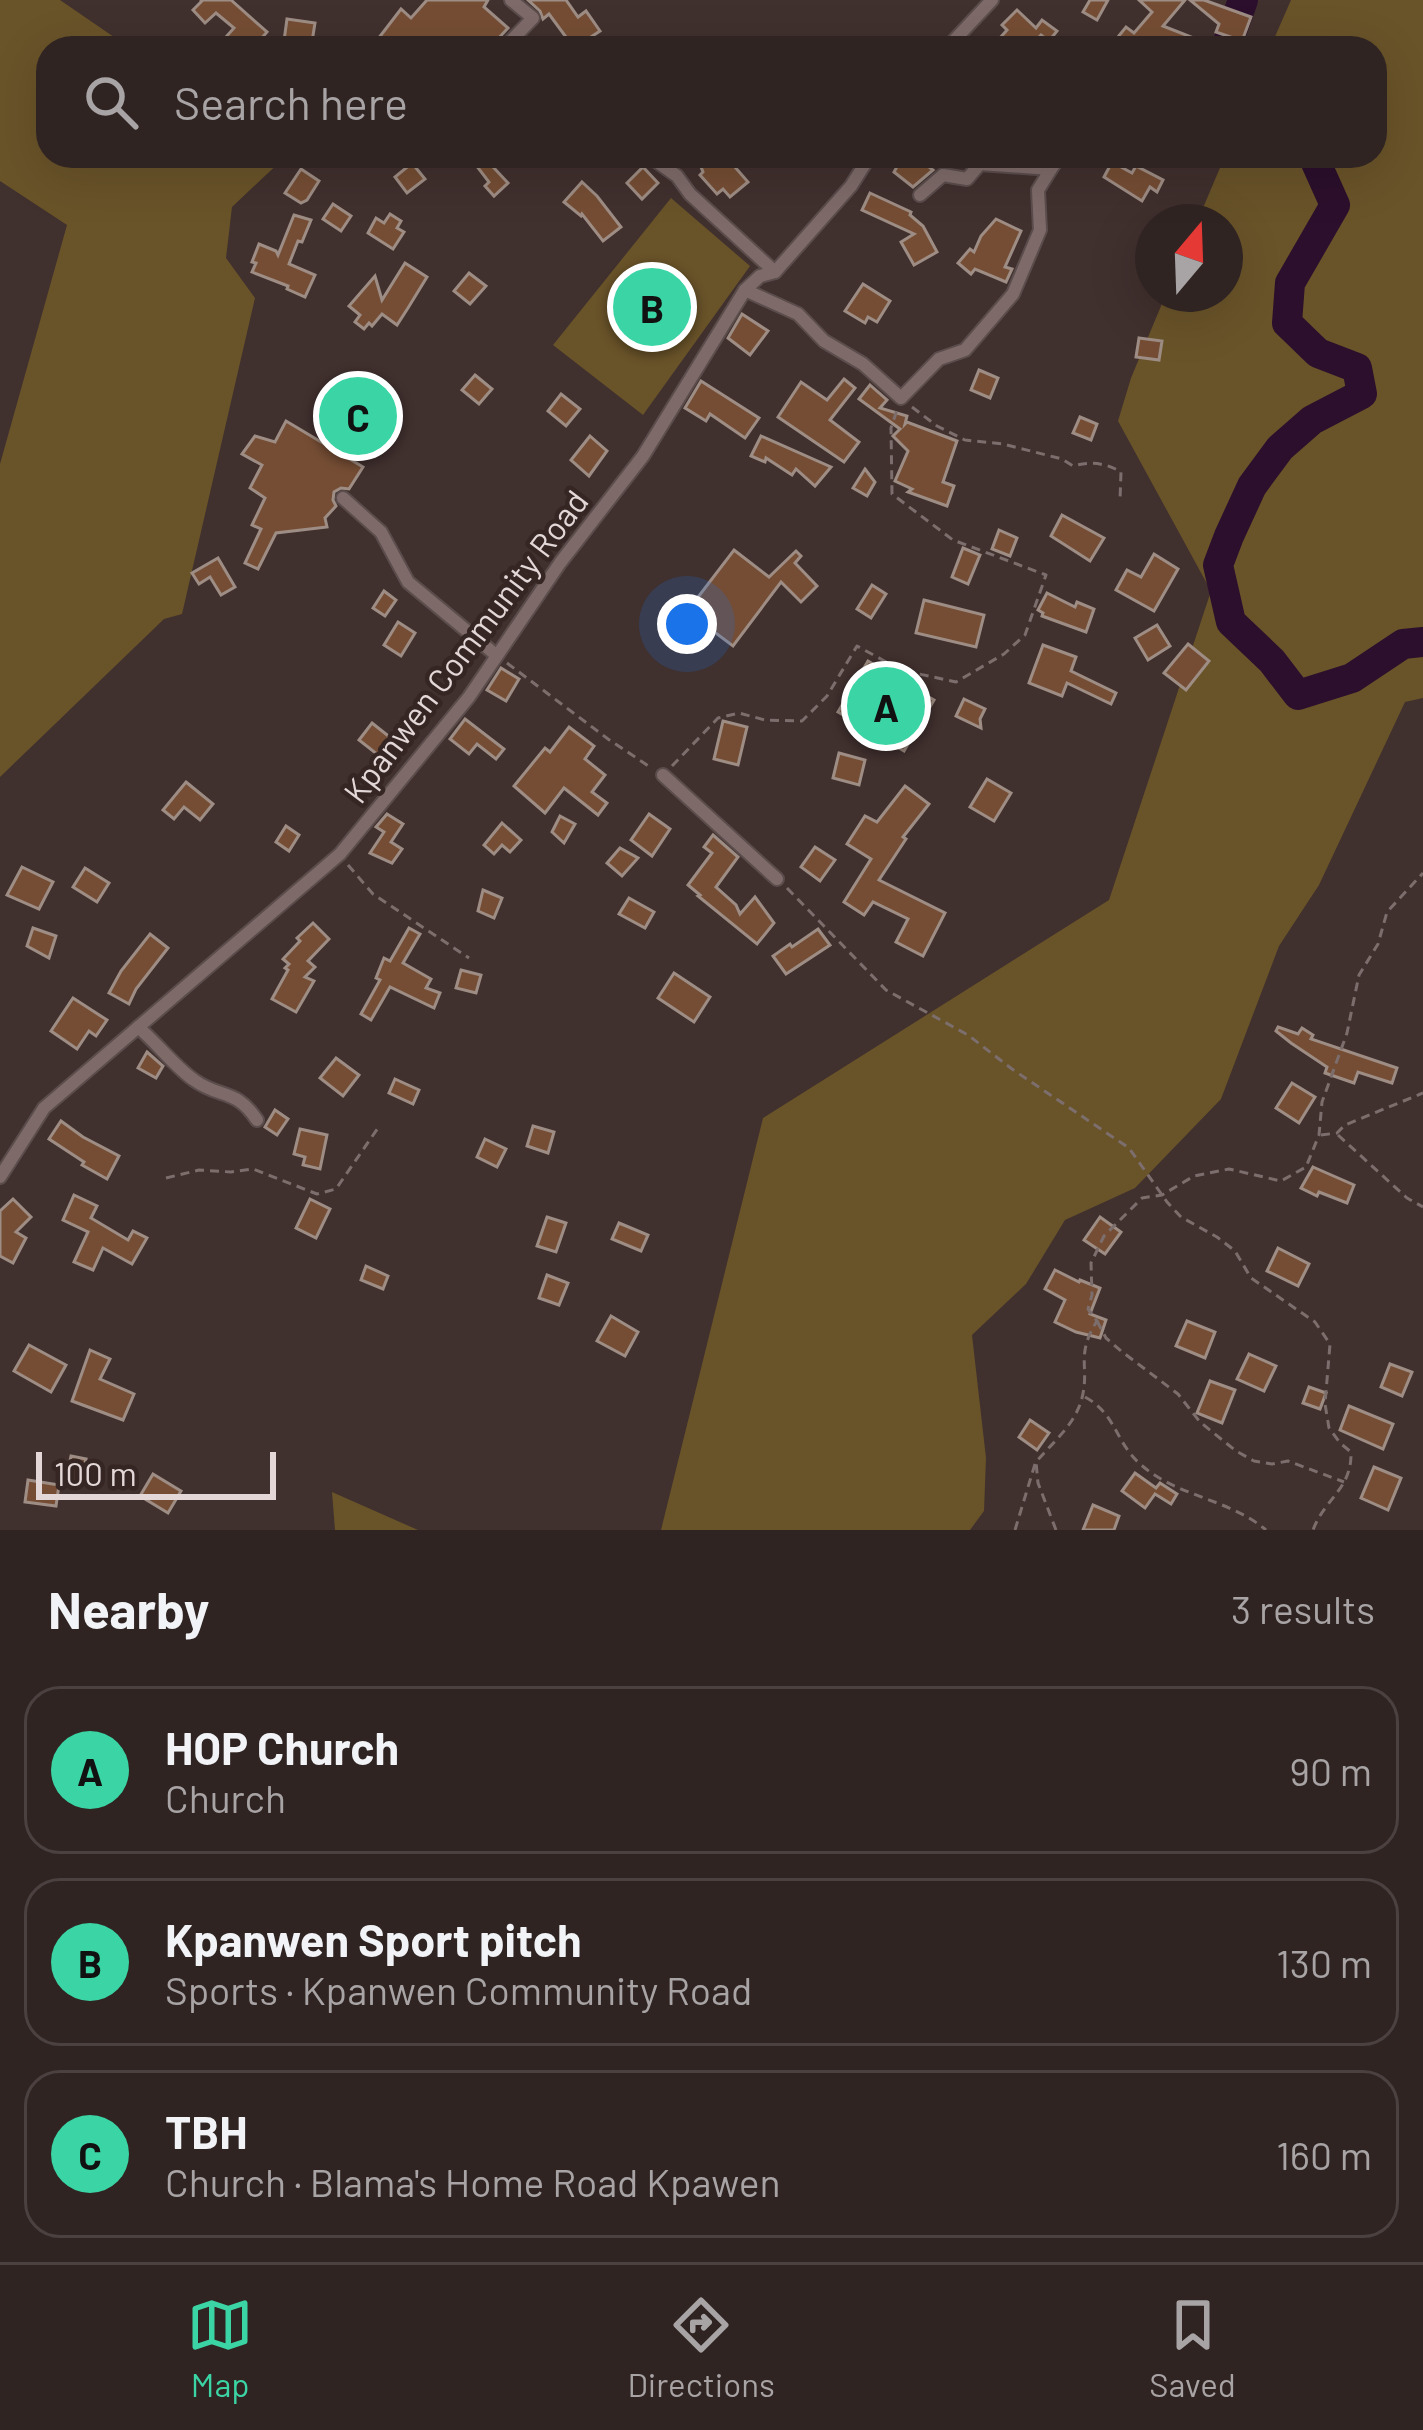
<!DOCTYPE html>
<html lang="en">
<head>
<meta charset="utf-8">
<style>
  body { margin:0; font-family:Barlow,sans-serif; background:#3c302f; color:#f1f3f6 }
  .compass { position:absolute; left:1135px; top:204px; width:108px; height:108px; border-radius:50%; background:#302422; box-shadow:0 12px 48px #0002; rotate:19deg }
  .scale { position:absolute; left:36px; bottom:30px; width:240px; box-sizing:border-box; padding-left:12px; border:6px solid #e3d8d7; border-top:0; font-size:33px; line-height:42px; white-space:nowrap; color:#e3d8d7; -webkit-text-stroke:9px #352624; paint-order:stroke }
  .you { position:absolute; left:687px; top:624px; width:42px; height:42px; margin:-30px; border:9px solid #fff; border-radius:50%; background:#1a73e8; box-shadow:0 0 0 18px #1a73e833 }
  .badge { display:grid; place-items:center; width:78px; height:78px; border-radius:50%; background:#3bd4a4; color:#111; font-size:39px; font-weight:700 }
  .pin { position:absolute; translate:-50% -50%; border:6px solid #fff; box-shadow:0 3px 12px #0006 }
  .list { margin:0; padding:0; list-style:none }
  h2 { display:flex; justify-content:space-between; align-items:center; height:156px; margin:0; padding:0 48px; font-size:51px }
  h2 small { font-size:39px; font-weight:400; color:#a8a4a5 }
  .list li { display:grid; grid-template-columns:78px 1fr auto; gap:36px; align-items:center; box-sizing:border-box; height:168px; margin:0 24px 24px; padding:0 24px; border:3px solid #4b4140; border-radius:36px }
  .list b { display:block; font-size:45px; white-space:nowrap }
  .list p { margin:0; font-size:39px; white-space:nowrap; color:#a8a4a5 }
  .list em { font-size:39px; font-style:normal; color:#a8a4a5 }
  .icon { flex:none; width:66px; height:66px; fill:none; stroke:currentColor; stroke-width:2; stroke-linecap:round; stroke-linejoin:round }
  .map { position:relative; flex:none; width:1423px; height:1530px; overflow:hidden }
  .search { position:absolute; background:#302422; box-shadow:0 12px 48px #0002; left:36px; right:36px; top:36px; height:132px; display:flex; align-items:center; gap:30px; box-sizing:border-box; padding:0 42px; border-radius:36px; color:#a8a4a5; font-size:45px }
  .sheet { height:732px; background:#302422 }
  nav { display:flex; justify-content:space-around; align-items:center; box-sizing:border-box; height:168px; border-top:3px solid #4b4140; background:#302422; font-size:33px; color:#a8a4a5 }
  nav a { display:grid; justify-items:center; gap:6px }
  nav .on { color:#3bd4a4 }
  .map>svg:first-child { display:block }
  .green { fill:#695329 }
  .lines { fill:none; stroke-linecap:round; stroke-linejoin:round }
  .river { stroke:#2c0f2c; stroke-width:30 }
  .building { fill:#754d34; stroke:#9e8d84; stroke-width:3 }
  .minor-casing { stroke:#5b4d4c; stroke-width:16 }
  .path { stroke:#7c6e6c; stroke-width:3; stroke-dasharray:9 6; stroke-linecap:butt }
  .minor { stroke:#7e6b69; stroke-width:12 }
  .labels { text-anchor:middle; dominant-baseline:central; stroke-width:9; stroke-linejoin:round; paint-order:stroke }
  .street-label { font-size:33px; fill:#e3d8d7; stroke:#352624 }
</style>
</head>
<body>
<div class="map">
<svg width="1423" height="1530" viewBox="0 0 1423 1530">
  <rect width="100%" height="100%" fill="#40302e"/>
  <g class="green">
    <path d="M 0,0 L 60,0 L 130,48 L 48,48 L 48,156 L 286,156 L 232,207 L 226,258 L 255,298 L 182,614 L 164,619 L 0,777 L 0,464 L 67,225 L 0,181 Z"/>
    <path d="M 1291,0 L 1423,0 L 1423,698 L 1405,702 L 1319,885 L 1279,946 L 1221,1099 L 1135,1188 L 1065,1220 L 1026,1284 L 972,1335 L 986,1458 L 984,1511 L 970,1530 L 661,1530 L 763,1118 L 1109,900 L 1211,591 L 1118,421 L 1131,378 L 1166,294 L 1225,294 L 1225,222 L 1197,222 L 1225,156 L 1375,156 L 1375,48 L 1270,48 Z"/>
    <path d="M 671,198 L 750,266 L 643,415 L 553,345 Z"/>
    <path d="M 332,1492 L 418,1530 L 335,1530 Z"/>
  </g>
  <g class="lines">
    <g class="river">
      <path d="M 1226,48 L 1243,0"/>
      <path d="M 1313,156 L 1335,205 L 1290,283 L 1287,323 L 1318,353 L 1357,368 L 1362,394 L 1312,420 L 1280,448 L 1252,486 L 1229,536 L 1218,565 L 1231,622 L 1272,661 L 1298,695 L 1352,678 L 1403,644 L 1423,642"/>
    </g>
  </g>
  <g class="building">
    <path d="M 200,0 L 231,0 L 267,32 L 253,48 L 237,48 L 225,38 L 234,28 L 216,13 L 205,23 L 193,10 L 202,1 Z"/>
    <path d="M 427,0 L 488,0 L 484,7 L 508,28 L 496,41 L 494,48 L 371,48 L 401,9 L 411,18 Z"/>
    <path d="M 528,0 L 566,0 L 578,17 L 586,11 L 600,31 L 574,48 L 549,14 L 543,19 L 540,11 Z"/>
    <path d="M 1090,0 L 1108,0 L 1097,20 L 1083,12 Z"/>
    <path d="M 1139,0 L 1185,0 L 1163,26 L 1194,38 L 1190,48 L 1109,48 L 1126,27 L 1134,33 L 1152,12 Z"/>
    <path d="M 1190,0 L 1204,0 L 1251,17 L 1242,41 L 1216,32 L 1219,24 Z"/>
    <path d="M 1017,10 L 1036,28 L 1042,20 L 1057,31 L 1049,41 L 1041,35 L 1029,48 L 991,48 L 1007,30 L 1002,25 Z"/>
    <path d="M 287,19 L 315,23 L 311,48 L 283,48 Z"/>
    <path d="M 469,156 L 510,156 L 494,168 L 508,183 L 494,196 L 485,186 L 489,182 Z"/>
    <path d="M 706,156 L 713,156 L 721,165 L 728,159 L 748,182 L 730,197 L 723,189 L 717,194 L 700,175 L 703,172 L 699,162 Z"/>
    <path d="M 903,156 L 915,156 L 933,170 L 913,187 L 894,172 Z"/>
    <path d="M 1112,162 L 1132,173 L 1136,166 L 1163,180 L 1157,192 L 1150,187 L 1142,201 L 1104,177 Z"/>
    <path d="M 412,163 L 425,179 L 407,193 L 395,177 Z"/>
    <path d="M 643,167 L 658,183 L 642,199 L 627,183 Z"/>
    <path d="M 301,169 L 319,181 L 307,200 L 301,203 L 285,193 Z"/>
    <path d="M 582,182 L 597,196 L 621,227 L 603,241 L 582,214 L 581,216 L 564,202 Z"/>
    <path d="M 870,193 L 911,212 L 910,215 L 923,226 L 937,252 L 914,265 L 901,242 L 914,234 L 862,210 Z"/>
    <path d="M 333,204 L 351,216 L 341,231 L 323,219 Z"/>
    <path d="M 390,214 L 401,221 L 397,228 L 404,232 L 393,249 L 368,233 L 376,218 L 384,223 Z"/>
    <path d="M 294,215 L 311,220 L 302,242 L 298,241 L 289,264 L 315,275 L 305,297 L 287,289 L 288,286 L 252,272 L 256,263 L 252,262 L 259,244 L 276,251 L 278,255 Z"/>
    <path d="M 996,219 L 1021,231 L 1005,267 L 1012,269 L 1006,282 L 975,269 L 971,274 L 958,263 L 970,249 L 974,252 L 981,236 Z"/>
    <path d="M 405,263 L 427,277 L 408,308 L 397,325 L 382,314 L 372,326 L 369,323 L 364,329 L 355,322 L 360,315 L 349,306 L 375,276 L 382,300 Z"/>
    <path d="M 469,273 L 486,286 L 470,304 L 454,291 Z"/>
    <path d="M 863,284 L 890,301 L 877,322 L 868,317 L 865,323 L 845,311 Z"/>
    <path d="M 742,314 L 768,331 L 750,355 L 728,338 Z"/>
    <path d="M 1139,338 L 1162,341 L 1159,360 L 1136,357 Z"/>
    <path d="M 979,370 L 998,378 L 990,398 L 971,390 Z"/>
    <path d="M 475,375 L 492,389 L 479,404 L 462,390 Z"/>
    <path d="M 844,379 L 855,388 L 830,420 L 859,442 L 844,462 L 778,417 L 801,382 L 827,400 Z"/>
    <path d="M 701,381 L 759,418 L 745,438 L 710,414 L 706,421 L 685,408 Z"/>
    <path d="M 870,385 L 887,400 L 880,408 L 907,416 L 905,424 L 907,422 L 957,441 L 943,482 L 954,486 L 947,506 L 908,492 L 912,489 L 895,481 L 908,451 L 893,436 L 900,429 L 859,399 Z"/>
    <path d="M 340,390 L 386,415 L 371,441 L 329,418 Z"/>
    <path d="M 561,394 L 580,409 L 566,426 L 548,411 Z"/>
    <path d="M 1080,417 L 1097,424 L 1091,440 L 1073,433 Z"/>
    <path d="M 286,421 L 363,467 L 349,489 L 341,488 L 334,492 L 333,500 L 336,506 L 325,518 L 327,527 L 276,533 L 258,569 L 245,563 L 261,529 L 252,525 L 265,498 L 250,488 L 262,465 L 242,454 L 255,436 L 275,442 Z"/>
    <path d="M 590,436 L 607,451 L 589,476 L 571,460 Z"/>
    <path d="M 761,436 L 831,467 L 815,486 L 796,469 L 792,475 L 766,458 L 765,462 L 751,456 Z"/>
    <path d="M 865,469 L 875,482 L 867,496 L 853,488 Z"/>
    <path d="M 1062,515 L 1104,538 L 1090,561 L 1051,536 Z"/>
    <path d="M 999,530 L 1017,538 L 1010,556 L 992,549 Z"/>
    <path d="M 963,548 L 980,555 L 968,584 L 952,577 Z"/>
    <path d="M 734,550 L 769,577 L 796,551 L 801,556 L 795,563 L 817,586 L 801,602 L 781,582 L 733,646 L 709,628 L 714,621 L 692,605 Z"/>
    <path d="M 1154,554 L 1178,569 L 1154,611 L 1116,590 L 1127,570 L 1141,577 Z"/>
    <path d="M 218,558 L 235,587 L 221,595 L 210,577 L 199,584 L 192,573 Z"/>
    <path d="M 872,585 L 886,594 L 871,618 L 857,609 Z"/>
    <path d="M 384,591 L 396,600 L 385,616 L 373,608 Z"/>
    <path d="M 1047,593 L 1075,607 L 1077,602 L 1094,609 L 1086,632 L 1042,616 L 1043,613 L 1038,610 Z"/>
    <path d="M 924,600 L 984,615 L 976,647 L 916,633 Z"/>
    <path d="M 398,622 L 415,633 L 401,656 L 384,645 Z"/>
    <path d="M 1157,625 L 1170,646 L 1148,660 L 1135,638 Z"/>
    <path d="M 1188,644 L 1209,661 L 1186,690 L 1164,673 Z"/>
    <path d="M 1043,645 L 1076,657 L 1071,671 L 1116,693 L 1111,704 L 1067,683 L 1062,696 L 1029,683 Z"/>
    <path d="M 868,661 L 934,700 L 904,751 L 838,712 Z"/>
    <path d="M 501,668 L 519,679 L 506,701 L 487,690 Z"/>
    <path d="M 964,699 L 985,709 L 980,719 L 981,728 L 956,716 Z"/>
    <path d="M 465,719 L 504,749 L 496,759 L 477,744 L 469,754 L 450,739 Z"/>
    <path d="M 723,721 L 747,727 L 738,765 L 714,759 Z"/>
    <path d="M 372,723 L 391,738 L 378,755 L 359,740 Z"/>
    <path d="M 569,727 L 594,746 L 585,759 L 605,775 L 592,792 L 607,803 L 598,815 L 564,788 L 545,813 L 514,786 L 545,748 L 550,752 Z"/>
    <path d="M 839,753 L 865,760 L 859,785 L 833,778 Z"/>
    <path d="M 987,779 L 1011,793 L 994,821 L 970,807 Z"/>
    <path d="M 186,782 L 213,804 L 200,820 L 184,807 L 174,819 L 163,810 Z"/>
    <path d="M 905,786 L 929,804 L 903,837 L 906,839 L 879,880 L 945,913 L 923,956 L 896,942 L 908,919 L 873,902 L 864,915 L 844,902 L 871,859 L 847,844 L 865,816 L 877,822 Z"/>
    <path d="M 387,814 L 403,824 L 391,842 L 402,849 L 392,863 L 370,853 L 384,832 L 376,827 Z"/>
    <path d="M 649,814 L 670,829 L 652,856 L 631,840 Z"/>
    <path d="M 560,816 L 575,824 L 564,843 L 552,832 Z"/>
    <path d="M 502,823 L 521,840 L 510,852 L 502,845 L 494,854 L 484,845 Z"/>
    <path d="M 286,826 L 299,835 L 289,851 L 276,842 Z"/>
    <path d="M 713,835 L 738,857 L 716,887 L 736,905 L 740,914 L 755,897 L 774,923 L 757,944 L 698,896 L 700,895 L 688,885 L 712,853 L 704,847 Z"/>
    <path d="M 815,847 L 835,860 L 820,881 L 801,867 Z"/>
    <path d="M 620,848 L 638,858 L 622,876 L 607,863 Z"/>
    <path d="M 22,867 L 53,882 L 39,909 L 7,895 Z"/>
    <path d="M 85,868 L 109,883 L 97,902 L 73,887 Z"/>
    <path d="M 483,890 L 502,898 L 494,918 L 478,911 Z"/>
    <path d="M 629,898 L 654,912 L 645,928 L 619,914 Z"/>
    <path d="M 313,923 L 329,939 L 308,961 L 315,967 L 305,977 L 314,981 L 296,1012 L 272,999 L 288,970 L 285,968 L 289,964 L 283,959 L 300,941 L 297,938 Z"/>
    <path d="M 33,928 L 56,936 L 49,958 L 27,946 Z"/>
    <path d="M 409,928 L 420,934 L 403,963 L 431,979 L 426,988 L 440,993 L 434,1008 L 390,987 L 371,1020 L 361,1014 L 380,980 L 376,978 L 384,958 L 390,961 Z"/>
    <path d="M 818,929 L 830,945 L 786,974 L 773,956 L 790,944 L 792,947 Z"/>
    <path d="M 150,934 L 168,948 L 136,989 L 129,1004 L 109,993 L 121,971 Z"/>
    <path d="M 461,970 L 481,975 L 476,993 L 456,988 Z"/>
    <path d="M 674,973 L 710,997 L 694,1022 L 658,998 Z"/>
    <path d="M 73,998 L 107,1020 L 96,1036 L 89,1031 L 77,1049 L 51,1031 Z"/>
    <path d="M 1278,1027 L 1298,1034 L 1302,1028 L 1313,1035 L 1311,1039 L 1397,1068 L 1392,1083 L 1358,1072 L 1354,1083 L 1325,1073 L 1327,1067 L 1291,1043 L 1276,1031 Z"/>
    <path d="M 147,1052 L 163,1066 L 156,1078 L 138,1068 Z"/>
    <path d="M 336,1058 L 359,1075 L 343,1096 L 320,1078 Z"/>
    <path d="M 395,1079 L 419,1090 L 413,1104 L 389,1093 Z"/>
    <path d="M 1292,1083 L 1315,1097 L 1299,1123 L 1276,1108 Z"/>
    <path d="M 275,1110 L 288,1119 L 277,1135 L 265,1127 Z"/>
    <path d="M 61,1121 L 83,1137 L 119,1156 L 107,1179 L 82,1165 L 84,1162 L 49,1139 Z"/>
    <path d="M 533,1126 L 554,1132 L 548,1153 L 527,1146 Z"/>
    <path d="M 300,1129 L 327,1135 L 320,1169 L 303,1165 L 305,1157 L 294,1154 Z"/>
    <path d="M 485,1139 L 506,1149 L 497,1167 L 477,1157 Z"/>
    <path d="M 1313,1167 L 1354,1185 L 1347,1203 L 1319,1192 L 1317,1196 L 1301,1188 Z"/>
    <path d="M 74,1195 L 97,1206 L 91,1218 L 128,1240 L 133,1231 L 147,1238 L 132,1264 L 103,1248 L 93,1270 L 74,1262 L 88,1232 L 63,1220 Z"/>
    <path d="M 13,1199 L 31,1217 L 16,1232 L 26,1238 L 13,1263 L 0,1256 L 0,1211 Z"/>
    <path d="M 310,1199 L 330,1209 L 316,1238 L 296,1228 Z"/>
    <path d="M 547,1217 L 566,1223 L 556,1252 L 537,1246 Z"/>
    <path d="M 1100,1217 L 1121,1232 L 1105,1254 L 1084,1240 Z"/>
    <path d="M 619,1223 L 648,1235 L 641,1251 L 612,1239 Z"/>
    <path d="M 1278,1248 L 1309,1264 L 1298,1286 L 1267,1271 Z"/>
    <path d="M 366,1266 L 388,1276 L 383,1289 L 361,1280 Z"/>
    <path d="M 1055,1270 L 1079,1282 L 1080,1280 L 1100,1288 L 1090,1314 L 1106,1320 L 1100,1338 L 1076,1332 L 1055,1322 L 1065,1300 L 1045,1289 Z"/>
    <path d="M 547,1275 L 568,1283 L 559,1305 L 539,1298 Z"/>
    <path d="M 611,1316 L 638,1332 L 625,1356 L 597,1341 Z"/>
    <path d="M 1187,1321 L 1215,1332 L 1205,1358 L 1176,1346 Z"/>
    <path d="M 29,1345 L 66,1365 L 51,1392 L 14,1371 Z"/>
    <path d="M 90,1350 L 110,1359 L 100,1379 L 134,1394 L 123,1420 L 72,1401 Z"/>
    <path d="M 1249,1354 L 1276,1366 L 1264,1391 L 1237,1379 Z"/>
    <path d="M 1390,1364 L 1412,1372 L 1402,1396 L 1381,1387 Z"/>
    <path d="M 1210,1381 L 1235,1390 L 1222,1423 L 1197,1413 Z"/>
    <path d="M 1309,1387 L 1326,1393 L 1320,1409 L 1303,1403 Z"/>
    <path d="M 1349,1406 L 1393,1424 L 1383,1449 L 1340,1430 Z"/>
    <path d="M 1030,1420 L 1049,1433 L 1037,1450 L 1019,1437 Z"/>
    <path d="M 71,1456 L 86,1459 L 80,1483 L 66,1480 Z"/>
    <path d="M 1374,1467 L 1401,1478 L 1388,1510 L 1361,1498 Z"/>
    <path d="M 1135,1473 L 1156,1488 L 1160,1483 L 1177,1494 L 1171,1504 L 1155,1494 L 1145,1508 L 1122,1491 Z"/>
    <path d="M 153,1474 L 181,1491 L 168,1513 L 140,1496 Z"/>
    <path d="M 28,1480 L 59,1485 L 56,1506 L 25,1502 Z"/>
    <path d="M 1093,1505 L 1119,1516 L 1114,1530 L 1083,1530 Z"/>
  </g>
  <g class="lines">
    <defs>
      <g id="minor">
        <path d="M 504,48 L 533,18 L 511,0"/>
        <path d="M 947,48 L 992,0"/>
        <path d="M 649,156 L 677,176 L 690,194 L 775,272"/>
        <path d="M 920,195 L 943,175 L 967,179 L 980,164 L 1051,169 L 1060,156"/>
        <path d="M 745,290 L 798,314 L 824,341 L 863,364 L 901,398 L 939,359 L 965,350 L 1013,294 L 1040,230 L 1038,190 L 1051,169"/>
        <path d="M 343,498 L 381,532 L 408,582 L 496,655"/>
        <path d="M 663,775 L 777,879"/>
        <path d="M 138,1027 C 156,1042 175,1067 194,1080 C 220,1099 236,1088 257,1120"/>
        <path d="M 0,1177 L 44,1108 L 340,854 L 469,697 L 560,563 L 643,456 L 745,290 L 760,276 L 775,272 L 851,186 L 870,156"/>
      </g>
    </defs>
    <use href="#minor" class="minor-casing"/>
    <g class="path">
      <path d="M 912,407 L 937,426 L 965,440 L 1003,444 L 1062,459 L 1073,466 C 1090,461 1106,463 1121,472 L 1120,500"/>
      <path d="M 507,663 L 608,739 L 650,767"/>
      <path d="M 672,766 L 718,718 L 739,713 L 765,720 L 802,721 L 827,696 L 857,646 L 901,670 L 956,682 L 1004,654 L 1025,635 L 1046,575 L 953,540 L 892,494 L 891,428 L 897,410"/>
      <path d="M 348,865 L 373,894 L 469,958"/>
      <path d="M 787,888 L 886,990 L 968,1035 L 1012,1069 L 1129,1148 L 1167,1202 L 1181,1217 L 1217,1237 L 1235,1251 L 1251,1278 L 1315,1322 L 1330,1344 L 1325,1404 L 1329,1428 L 1340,1443 L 1351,1452 C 1352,1489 1325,1498 1313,1530"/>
      <path d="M 1321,1135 L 1337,1133 L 1345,1125 L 1423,1093"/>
      <path d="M 1338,1135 L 1407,1198 L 1423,1207"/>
      <path d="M 166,1178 L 199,1170 L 231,1172 L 253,1169 L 317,1194 L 336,1189 L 380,1125"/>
      <path d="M 1097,1321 L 1106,1338 L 1121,1351 L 1178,1394 L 1200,1422 L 1236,1451 L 1254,1461 L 1272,1464 L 1288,1461 L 1344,1482"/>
      <path d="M 1085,1397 C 1116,1414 1115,1441 1139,1463 C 1176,1497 1228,1498 1266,1530"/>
      <path d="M 1015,1530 L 1035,1464"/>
      <path d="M 1056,1530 L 1038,1483 L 1036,1462 C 1053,1442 1075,1425 1082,1398 C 1090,1366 1075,1356 1097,1321 L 1088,1309 L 1092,1295 L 1091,1263 L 1104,1236 L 1142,1198 L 1162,1195 L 1194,1176 L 1229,1169 L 1281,1181 L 1306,1167 L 1319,1135 L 1322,1102 L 1347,1033 L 1359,975 L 1378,944 L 1387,912 L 1423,873"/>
    </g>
    <use href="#minor" class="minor"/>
  </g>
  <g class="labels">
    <g class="street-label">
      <text transform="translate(465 646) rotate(-53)">Kpanwen Community Road</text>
    </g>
  </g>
</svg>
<svg class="compass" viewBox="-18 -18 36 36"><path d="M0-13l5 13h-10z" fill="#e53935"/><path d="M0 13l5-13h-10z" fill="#a8a4a5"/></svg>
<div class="scale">100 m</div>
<div class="you"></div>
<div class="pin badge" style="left:886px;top:706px">A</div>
<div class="pin badge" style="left:652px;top:307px">B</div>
<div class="pin badge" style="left:358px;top:416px">C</div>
<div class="search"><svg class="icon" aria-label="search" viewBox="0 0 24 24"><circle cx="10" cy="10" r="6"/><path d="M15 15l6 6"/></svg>Search here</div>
</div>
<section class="sheet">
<h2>Nearby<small>3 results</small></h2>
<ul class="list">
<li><span class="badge">A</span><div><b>HOP Church</b><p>Church</p></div><em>90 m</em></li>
<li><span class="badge">B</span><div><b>Kpanwen Sport pitch</b><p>Sports · Kpanwen Community Road</p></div><em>130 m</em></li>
<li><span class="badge">C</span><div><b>TBH</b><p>Church · Blama's Home Road Kpawen</p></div><em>160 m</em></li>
</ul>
</section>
<nav>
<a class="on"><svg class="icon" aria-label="map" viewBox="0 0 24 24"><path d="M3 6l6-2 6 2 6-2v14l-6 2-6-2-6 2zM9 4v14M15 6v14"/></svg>Map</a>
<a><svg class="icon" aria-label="directions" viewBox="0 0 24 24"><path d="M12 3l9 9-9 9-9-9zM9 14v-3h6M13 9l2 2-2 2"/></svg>Directions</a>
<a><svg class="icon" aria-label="saved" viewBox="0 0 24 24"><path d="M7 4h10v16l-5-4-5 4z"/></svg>Saved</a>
</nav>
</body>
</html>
